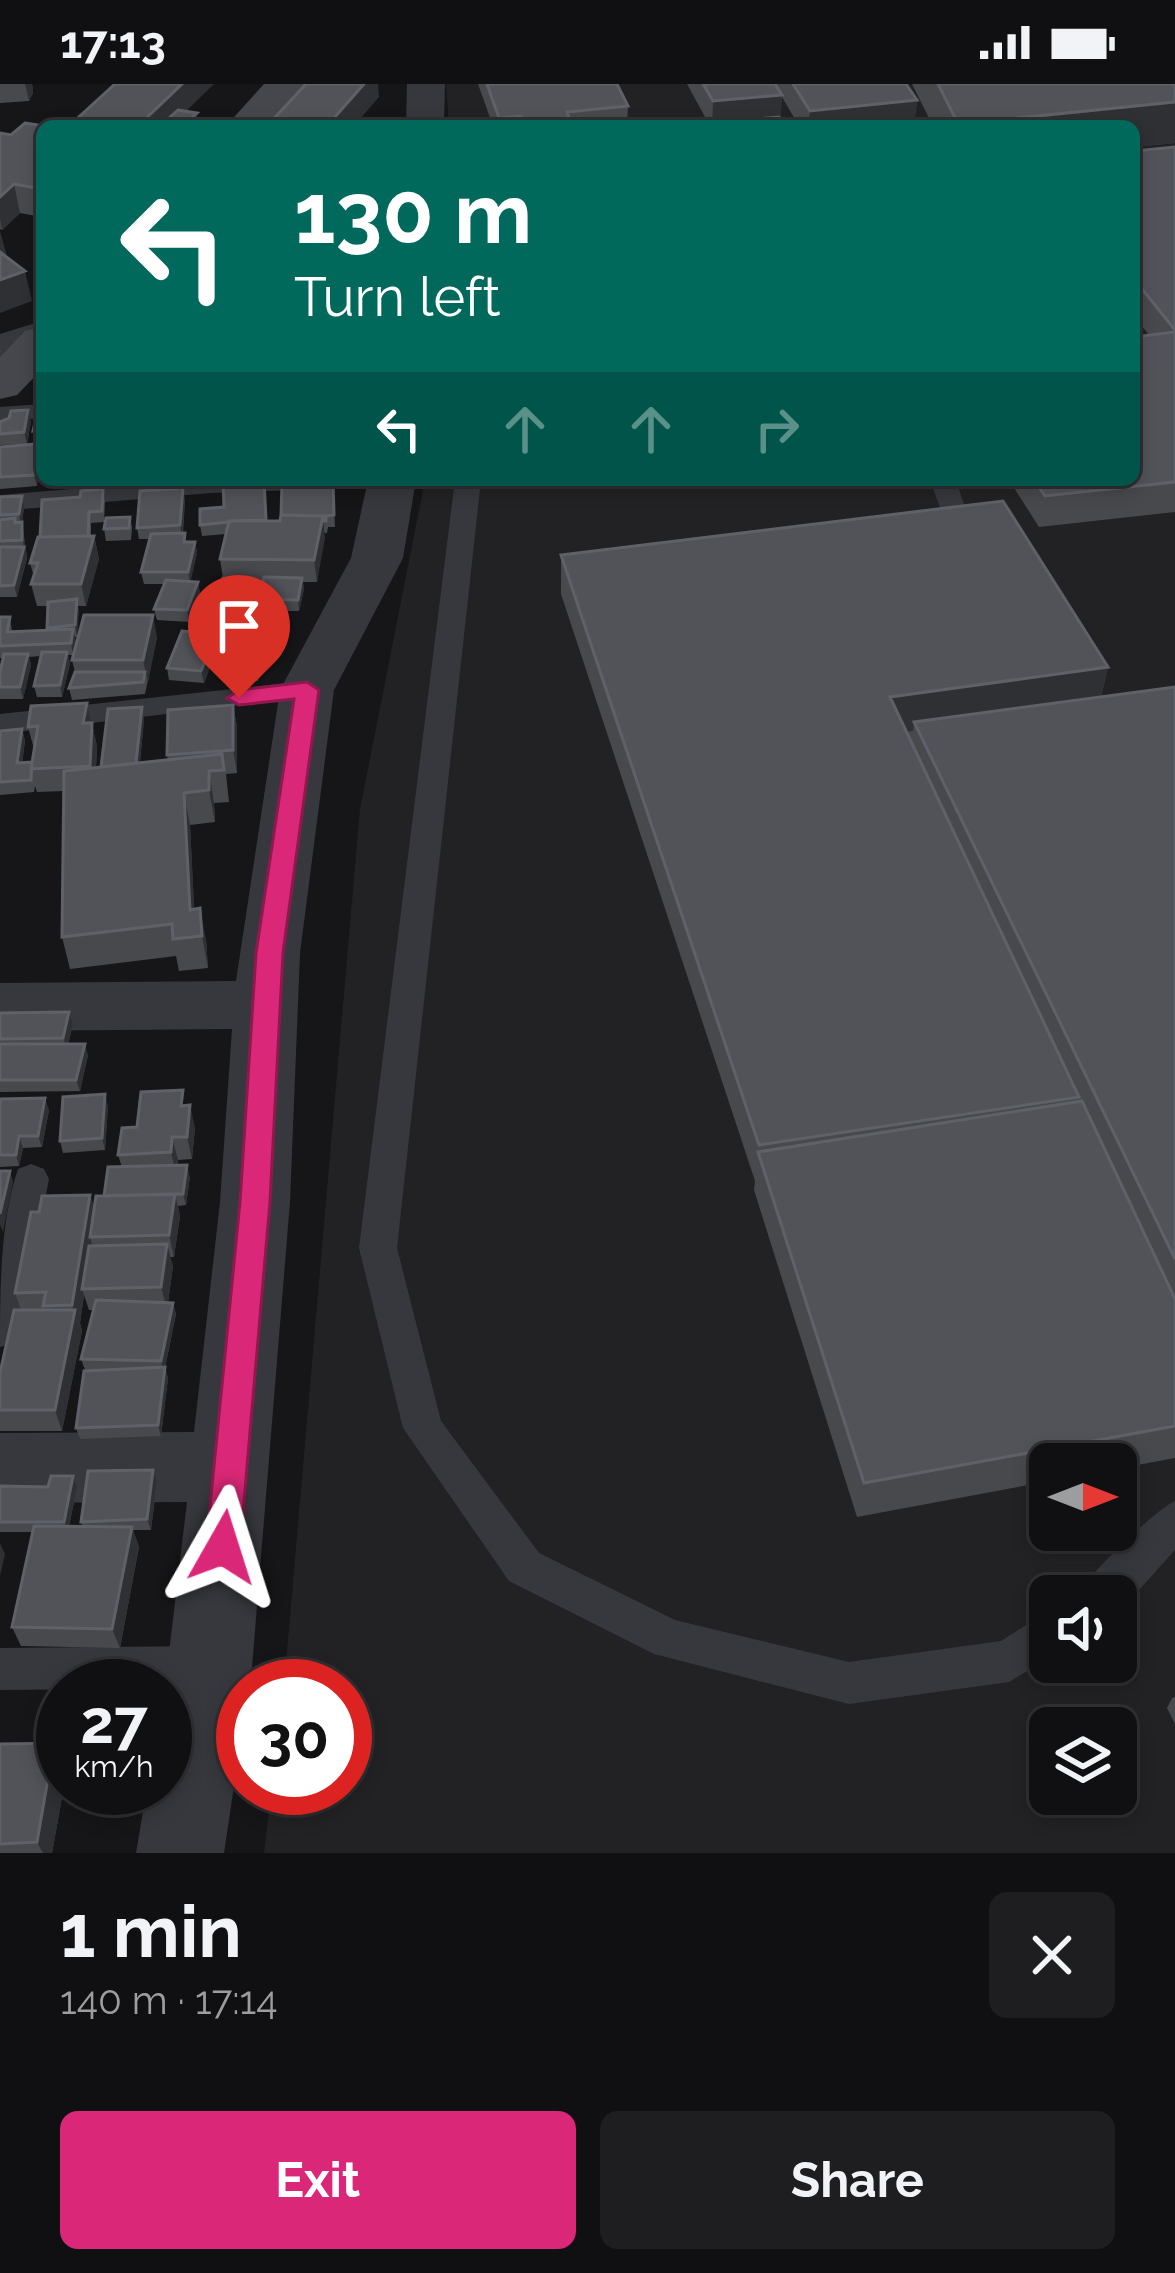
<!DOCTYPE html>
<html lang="en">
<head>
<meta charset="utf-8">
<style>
	:root { --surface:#101012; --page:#1e1e20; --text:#f1f3f6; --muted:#9c9d9f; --line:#303032; --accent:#db2777 }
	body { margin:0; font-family:Raleway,sans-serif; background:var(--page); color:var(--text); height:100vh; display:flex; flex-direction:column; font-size:45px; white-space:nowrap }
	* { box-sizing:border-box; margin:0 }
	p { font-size:39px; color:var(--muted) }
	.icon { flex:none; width:66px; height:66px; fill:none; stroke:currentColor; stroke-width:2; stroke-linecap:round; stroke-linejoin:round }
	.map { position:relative; height:1769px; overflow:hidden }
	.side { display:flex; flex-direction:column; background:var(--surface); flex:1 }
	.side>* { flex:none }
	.guide { position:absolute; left:36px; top:36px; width:1104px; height:366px; border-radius:18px; box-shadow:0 6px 18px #0003,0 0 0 3px var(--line); background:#00695c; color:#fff; overflow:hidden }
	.needle { width:78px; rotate:90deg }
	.controls { position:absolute; left:1029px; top:1359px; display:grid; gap:24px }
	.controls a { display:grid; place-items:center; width:108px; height:108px; border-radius:18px; background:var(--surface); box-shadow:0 6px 18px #0003,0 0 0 3px var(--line); font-size:60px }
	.speed { position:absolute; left:36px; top:1575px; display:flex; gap:24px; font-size:60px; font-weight:700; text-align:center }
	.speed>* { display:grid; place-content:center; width:156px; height:156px; border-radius:50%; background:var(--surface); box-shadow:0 6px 18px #0003,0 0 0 3px var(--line); line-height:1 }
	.speed small { font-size:30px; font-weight:400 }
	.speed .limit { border:18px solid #d22; background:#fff; color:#111 }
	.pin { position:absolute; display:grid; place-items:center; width:102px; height:102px; color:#fff; margin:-123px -51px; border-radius:50% 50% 50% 0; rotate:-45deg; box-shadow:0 0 12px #0007 }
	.pin .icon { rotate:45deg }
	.me { position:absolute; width:132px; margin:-66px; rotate:6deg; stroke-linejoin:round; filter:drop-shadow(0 0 9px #0008) }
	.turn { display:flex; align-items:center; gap:42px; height:252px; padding:0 60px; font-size:54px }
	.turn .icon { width:156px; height:156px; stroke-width:2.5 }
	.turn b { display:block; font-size:84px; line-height:102px }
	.lanes { display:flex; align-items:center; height:114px; padding:0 60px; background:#0003; justify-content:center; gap:60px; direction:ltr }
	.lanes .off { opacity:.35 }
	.round { display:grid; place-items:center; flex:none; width:126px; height:126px; border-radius:18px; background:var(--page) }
	.summary { display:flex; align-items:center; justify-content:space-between; height:204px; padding:0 60px }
	h1 { font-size:72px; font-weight:700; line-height:90px }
	.cta { display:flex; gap:24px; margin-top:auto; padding:24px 60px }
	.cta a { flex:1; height:138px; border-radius:18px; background:var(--accent); color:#fff; font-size:48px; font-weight:700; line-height:138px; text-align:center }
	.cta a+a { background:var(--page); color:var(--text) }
	.status { display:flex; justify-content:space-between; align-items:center; height:84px; padding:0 60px; background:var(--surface); direction:ltr }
	.status svg { height:33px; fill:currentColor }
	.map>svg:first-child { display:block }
	.built { fill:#222225; fill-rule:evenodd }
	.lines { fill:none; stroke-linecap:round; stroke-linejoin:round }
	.lane { fill:#37383d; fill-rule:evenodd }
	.street { fill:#37383d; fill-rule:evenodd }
	.secondary { fill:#45474d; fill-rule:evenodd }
	.wall { fill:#47494d }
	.shaded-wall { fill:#2f3033 }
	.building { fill:#525359; stroke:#5f6168; stroke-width:3 }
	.route { fill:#db2777; stroke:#8e194d; stroke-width:3 }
</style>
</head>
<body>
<div class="status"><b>17:13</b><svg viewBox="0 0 49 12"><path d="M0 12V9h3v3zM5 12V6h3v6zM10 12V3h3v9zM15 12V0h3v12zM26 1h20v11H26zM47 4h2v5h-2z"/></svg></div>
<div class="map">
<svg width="1175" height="1769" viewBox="0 0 1175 1769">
	<rect width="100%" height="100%" fill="#161618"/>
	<path class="built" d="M446,0H1175V1769H264L272,1704H345V1602H284L360,725L425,396H1134V42H449ZM1050,1380H1116V1446H1050ZM1050,1512H1116V1578H1050ZM1050,1644H1116V1710H1050Z"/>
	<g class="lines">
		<path class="lane" d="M42,320V334L0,337V323Z
			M178,396H368L355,404L210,409L0,427V411Z
			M455,396H481L397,1164L441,1337L539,1469L675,1536L849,1578L1001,1557L1050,1526V1573L1009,1598L849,1620L654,1570L509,1497L403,1344L359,1164Z
			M930,396H956L972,445L968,451H950Z
			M307,597L317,600L321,606L317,612L0,650V630Z
			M31,1080L44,1085L49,1095L19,1247L14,1259L0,1263C0,1206 0,1137 18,1085Z
			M1175,1417V1466L1139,1506L1116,1523V1512H1076C1083,1496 1158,1423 1175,1417Z
			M208,1562L223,1568L230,1583L223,1598L208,1604L0,1606V1564Z"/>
		<path class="street" d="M407,0H445L444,42H406Z
			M42,237V265L0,279V250Z
			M368,396H416L403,474L334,606L300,869L290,1118L252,1583L249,1602H243V1642L224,1769H136L147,1704H165V1602L187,1418L0,1419V1349L194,1348L220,1118L232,945L0,947V899L236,897L280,606L351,474Z"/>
		<path class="secondary" d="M264,0H306L268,42H226Z
			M42,243V285L17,311L0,315V273L25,247Z"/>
	</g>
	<path class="wall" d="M0,0H32L33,9L29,17L0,19Z
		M478,0H617L628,22L627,42H493Z
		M687,0H906L917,16L914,42H799L782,13L780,35L785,42H710Z
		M912,0H1175V59L1134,63V42H933Z
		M42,42V133L20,129L2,146L0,145V49L11,51Z
		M1175,63V428L1039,443L1009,396H1134L1149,251L1134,232V67Z
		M42,326V359L36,358L33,347Z
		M31,337L27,360L0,361V338Z
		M0,363L40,371L37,402L0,405Z
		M44,396H77L76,399L45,401Z
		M264,396L267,437H280L333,396L335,443H328L327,449H324L317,498H303L304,505L299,527H261L259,515L263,497H252L253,506L246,535L217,534L215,523L223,494L220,475L226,450L202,452L200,441Z
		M103,405L105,417L104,438L91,439V452H94L99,475L86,522H78L77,553H75L73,571H68L70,580L62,613H37L34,602L41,572L29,573L31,581L23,615H0V588L3,574H0V533H10L12,548L48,546V522H37L31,500L34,493L30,479L80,413Z
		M0,413L24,424L22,438L27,474L17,513H0Z
		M185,416L183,449L187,458H195L197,469L190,498H198L200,510L189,538L157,536L154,525L164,500H144L141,488L150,455H139L137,444Z
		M130,433L132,444L131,456L106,457L104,445Z
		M561,471L1108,583L1101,613L1175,603V1374L1116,1385V1380H1050V1397L857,1433L754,1106L755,1097L561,510Z
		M216,550L218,562L204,599L169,596L167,584Z
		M157,553L145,610L72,616L69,604L75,588L72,576Z
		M271,557L258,597L223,595L221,583Z
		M87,619L97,662L96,683H101L142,623L144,635L140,679L168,676L167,671L233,621L237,643V689L226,690L229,718L214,719L215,738L190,741L194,825L206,856L208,884L179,887L176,872L70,885L62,853L64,707L37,708L35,702L34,708L0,711V647L22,645L25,657L22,678H32L34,665L28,643Z
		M0,929L73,940L68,960L88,971L80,1007L0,1008Z
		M0,1015L49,1026L42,1063L23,1064L19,1082L0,1083Z
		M108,1022L105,1066L63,1069L60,1057Z
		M186,1022L195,1044L192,1075L178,1076L177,1082L190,1093L186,1121L178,1122L180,1132L174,1173H170L173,1182L168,1219H173L176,1230L165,1284L168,1294L161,1352L80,1355L76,1344L85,1286L81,1275L93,1226H89L84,1211L80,1239L82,1247L62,1347H0V1289L21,1226L15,1209L39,1128L90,1111L94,1124L122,1083L118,1071L137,1043Z
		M153,1386L157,1396L151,1446H133L139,1463L120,1564L21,1562L12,1543L32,1448H0V1402L77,1403L69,1442H82L81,1438Z
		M1175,1613V1640L1167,1624L1172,1614Z
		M63,1659V1704H76V1708H63L52,1769H0V1660Z"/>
	<path class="shaded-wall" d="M25,0H32L33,9L29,17Z
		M182,0H214L177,36L168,35L169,42H138Z
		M364,0H378L379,13L354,42H327Z
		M782,11L780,38L746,36V42H712L713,17Z
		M917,16L914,42H808L810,27Z
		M1175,18V59L1134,63V42H958V40Z
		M197,29L198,39L195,42H188L187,38Z
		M14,100L20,129L2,146L0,135V113Z
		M0,147L8,176L0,178Z
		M25,187L32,217L0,229V196Z
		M28,326L31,337L27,360L24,348Z
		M37,360L40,371L37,402L34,391Z
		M183,404L185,416L182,453L180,441Z
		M22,412L24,424L22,438L27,474L17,513L14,501L24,464L19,430Z
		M323,432L325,454L317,498L314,476Z
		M94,452L99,475L86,522L81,500Z
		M195,458L197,469L190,500L188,488Z
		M252,494L253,506L246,535L245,523Z
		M302,494L304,505L299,527L298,516Z
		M198,498L200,510L189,538L187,526Z
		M77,515L79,527L77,553L75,541Z
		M153,531L157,553L148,599L143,576Z
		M73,545L76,557L73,571L71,559Z
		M269,546L271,557L258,597L256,586Z
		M216,550L218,562L204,599L201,587Z
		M67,568L70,580L62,613L60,601Z
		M28,570L31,581L23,615L20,603Z
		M1108,583L1099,621L914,638L913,647L884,651L890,613Z
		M87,619L97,662L95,705L83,639Z
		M233,621L237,643V689L233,666Z
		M142,623L144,635L138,698L135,686Z
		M22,645L25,657L21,690L17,679Z
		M209,687L214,719L215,738L209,706Z
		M184,709L190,741L196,857L190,826Z
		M200,824L206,856L208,884L202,852Z
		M69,928L73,940L67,966L63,954Z
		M85,960L88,971L80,1007L76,996Z
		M105,1010L108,1022L105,1066L102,1054Z
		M45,1014L49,1026L42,1063L38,1052Z
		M190,1021L195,1044L192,1075L187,1053Z
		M19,1052L23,1064L19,1082L16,1071Z
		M172,1053L178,1076L176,1090L171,1068Z
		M187,1081L190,1093L186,1121L183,1110Z
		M10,1087L13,1098L3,1148L0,1141V1130Z
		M175,1110L180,1132L174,1173L169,1151Z
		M90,1111L97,1132L90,1153L92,1160L85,1205H82L84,1211L80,1239L82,1247L62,1347L55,1326L74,1229L72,1221Z
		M167,1160L173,1182L167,1225L161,1203Z
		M173,1219L176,1230L164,1288L161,1277Z
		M165,1283L168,1294L161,1352L158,1341Z
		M153,1386L157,1396L151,1446L147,1435Z
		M73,1392L77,1403L68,1448L64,1438Z
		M132,1443L139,1463L120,1564L112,1545Z
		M0,1459L5,1470L0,1492Z
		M50,1683L63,1708L52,1769H43L37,1758Z"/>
	<path class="building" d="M115,0H182L138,42H69Z
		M306,0H364L327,42H267Z
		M487,0H617L628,22L567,28L569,34L523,38L521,32L499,34Z
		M703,0H775L782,11L713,17Z
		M793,0H906L917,16L810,27Z
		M938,0H1175V18L958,40Z
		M178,26L197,29L187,38L168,35Z
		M779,33L785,42H750L746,36Z
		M25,39L44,42H42V105L14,100L0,113V49L11,51Z
		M1175,63V246L1134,195V67Z
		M0,168L25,187L0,196Z
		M1175,248V398L1045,412L1034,396H1134V253Z
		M28,326L24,348L0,350V338L9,334L11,327Z
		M38,326H42V346L33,347Z
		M37,360L34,391L0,393V363Z
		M264,396L266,436L229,437V438L200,441V425L224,423L223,399Z
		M333,396L334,431L326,432V437H323V432L281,431V433L282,397Z
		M183,404L180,441L137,444L140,407Z
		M103,405L102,427L89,428L88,452L40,453L42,416L80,413L81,407Z
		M22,412L19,430L0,431V413Z
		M1003,417L1108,583L890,613L1079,1013L759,1061L561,471Z
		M281,431L323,432L314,476L220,475L229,437H280Z
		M130,433L129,444L104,445L106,434Z
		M15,434V439L22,438V456L0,457V436Z
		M185,449L184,458H195L188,488H141L151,450Z
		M94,452L81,500H31L38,479H30L38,453Z
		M0,463H24L14,501L0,502Z
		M264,493L302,494L298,516L259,515Z
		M223,494H252L245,523H215Z
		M166,496L198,498L187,526L154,525Z
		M77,515L75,541L47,544L48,518Z
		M84,531H153L143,576H72Z
		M0,533H10L7,548L73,545L71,559L0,562Z
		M233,544L269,546L256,586L221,583Z
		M182,547L216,550L201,587L167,584Z
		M42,568H67L60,601L34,602Z
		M4,570H28L20,603H0V588Z
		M75,588H145L143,598L69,604Z
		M1175,603V1175L914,638Z
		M87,619L83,639H92L90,682L31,685L38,642L28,643L31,622Z
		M233,621V666L167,671L168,626Z
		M142,623L136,679L101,683L108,625Z
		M22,645L17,679L32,678L31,696L0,698V647Z
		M222,670L224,686L209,687V706L184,709L190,826L200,824L202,852L173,855L172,840L62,853L64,687Z
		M69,928L63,954L0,955V929Z
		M0,960H85L76,996H0Z
		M183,1006L181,1022L190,1021L187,1053H172L171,1068L118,1071L122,1044L137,1043L141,1008Z
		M105,1010L102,1054L60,1057L63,1013Z
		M45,1014L38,1052H19L16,1071H0V1015Z
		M1082,1017L1175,1215V1342L864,1399L758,1068Z
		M187,1081L183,1110L104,1112L108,1083Z
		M0,1087H10L0,1130Z
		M175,1110L169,1151L90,1153L96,1112Z
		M90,1111L72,1221L43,1222L46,1208L15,1209L31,1128H39L42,1112Z
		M167,1160L161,1203L82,1205L89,1162Z
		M96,1216L173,1219L161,1277L81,1275Z
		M14,1226H75L55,1326H0V1289Z
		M165,1283L158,1341L76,1344L84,1287Z
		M153,1386L147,1435L81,1438L88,1387Z
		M51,1392H73L64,1438H0V1402L48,1403Z
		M34,1442L132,1443L112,1545L12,1543Z
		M63,1659V1683H50L37,1758L0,1760V1660Z"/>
	<path class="route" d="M307,598L319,606L283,869L270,1118L240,1463L235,1474L223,1479L211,1474L206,1463L240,1118L256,869L294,615L239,621L227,614L239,606Z"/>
</svg>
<div class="controls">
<a><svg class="needle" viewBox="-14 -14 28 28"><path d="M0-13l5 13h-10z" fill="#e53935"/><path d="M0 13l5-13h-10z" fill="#9c9d9f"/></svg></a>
<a><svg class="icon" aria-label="sound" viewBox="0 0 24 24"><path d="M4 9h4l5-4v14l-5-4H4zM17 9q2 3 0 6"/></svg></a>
<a><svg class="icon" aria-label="layers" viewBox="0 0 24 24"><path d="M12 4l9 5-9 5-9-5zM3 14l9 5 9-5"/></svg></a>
</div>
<div class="speed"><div>27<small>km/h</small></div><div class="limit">30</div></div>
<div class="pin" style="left:239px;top:614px;background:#d93025"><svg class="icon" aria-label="arrive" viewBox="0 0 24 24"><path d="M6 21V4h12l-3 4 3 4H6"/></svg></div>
<svg class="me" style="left:223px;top:1463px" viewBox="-20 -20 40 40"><path d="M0-17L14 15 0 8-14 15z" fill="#db2777" stroke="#fff" stroke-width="4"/></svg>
<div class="guide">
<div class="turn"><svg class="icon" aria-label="left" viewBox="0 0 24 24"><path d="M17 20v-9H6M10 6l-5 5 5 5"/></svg><div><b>130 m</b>Turn left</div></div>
<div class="lanes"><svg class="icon" aria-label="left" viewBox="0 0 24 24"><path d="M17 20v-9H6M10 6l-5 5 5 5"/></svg><svg class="icon off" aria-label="ahead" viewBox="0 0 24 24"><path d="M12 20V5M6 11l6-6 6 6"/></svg><svg class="icon off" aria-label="ahead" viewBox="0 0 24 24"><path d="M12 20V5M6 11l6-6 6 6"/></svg><svg class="icon off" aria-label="right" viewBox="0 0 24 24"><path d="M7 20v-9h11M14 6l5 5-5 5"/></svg></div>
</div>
</div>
<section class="side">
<div class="summary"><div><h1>1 min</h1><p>140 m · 17:14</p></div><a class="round"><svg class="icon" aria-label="close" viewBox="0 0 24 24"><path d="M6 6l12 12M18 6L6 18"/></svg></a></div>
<div class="cta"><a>Exit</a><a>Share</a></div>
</section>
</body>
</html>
